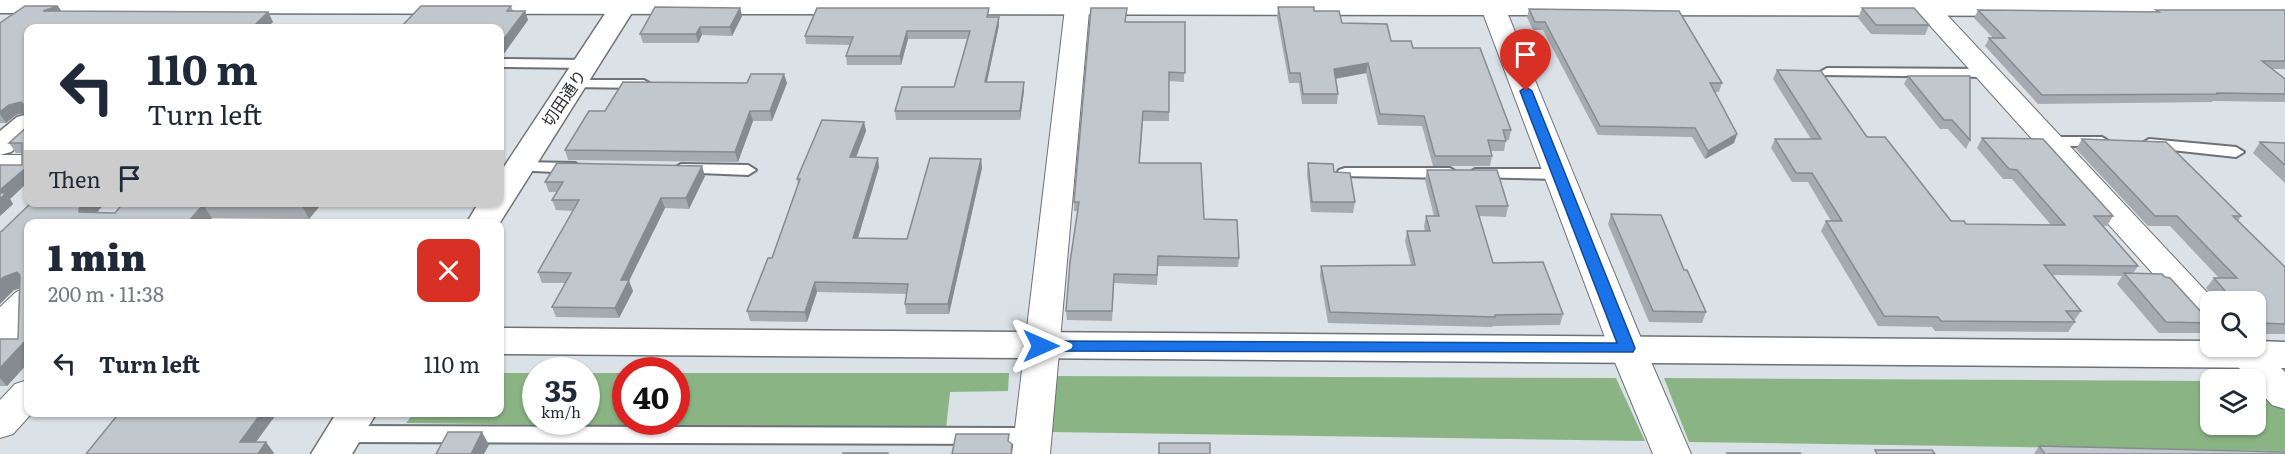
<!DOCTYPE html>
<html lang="en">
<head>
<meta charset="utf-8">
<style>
	:root { --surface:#fff; --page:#f2f2f3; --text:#1f2937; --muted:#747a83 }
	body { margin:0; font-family:Literata,"Noto Sans JP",serif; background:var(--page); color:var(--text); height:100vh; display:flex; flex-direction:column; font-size:22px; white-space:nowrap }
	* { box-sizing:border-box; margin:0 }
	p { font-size:20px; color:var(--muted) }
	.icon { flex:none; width:33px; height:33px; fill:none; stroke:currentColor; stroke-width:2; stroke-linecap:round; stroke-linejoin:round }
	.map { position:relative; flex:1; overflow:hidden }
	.side { position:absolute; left:24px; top:219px; width:480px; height:198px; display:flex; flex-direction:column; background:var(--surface); border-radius:12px; box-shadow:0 2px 4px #0004 }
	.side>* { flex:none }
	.banner { position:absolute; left:24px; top:24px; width:480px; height:183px; border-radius:12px; box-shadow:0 2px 4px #0004; background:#fff; color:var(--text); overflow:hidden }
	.tools { position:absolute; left:2200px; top:291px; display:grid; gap:12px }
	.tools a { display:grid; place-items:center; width:66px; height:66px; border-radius:12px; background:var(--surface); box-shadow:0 2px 4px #0004; font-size:30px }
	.speed { position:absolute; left:522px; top:357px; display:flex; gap:12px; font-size:30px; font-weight:700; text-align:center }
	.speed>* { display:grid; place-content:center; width:78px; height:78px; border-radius:50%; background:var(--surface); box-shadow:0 2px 4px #0004; line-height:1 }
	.speed small { font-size:15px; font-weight:400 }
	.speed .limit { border:9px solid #d22; background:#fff; color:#111 }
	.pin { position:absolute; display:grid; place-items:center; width:51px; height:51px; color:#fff; margin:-62px -26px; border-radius:50% 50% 50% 0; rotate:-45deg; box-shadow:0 0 6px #0007 }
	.pin .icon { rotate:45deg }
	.me { position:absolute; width:66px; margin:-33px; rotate:90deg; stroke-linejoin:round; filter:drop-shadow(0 0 4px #0008) }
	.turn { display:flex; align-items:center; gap:21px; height:126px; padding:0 24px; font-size:27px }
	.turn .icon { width:78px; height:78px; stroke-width:2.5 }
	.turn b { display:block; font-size:42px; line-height:51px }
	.then { display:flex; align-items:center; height:57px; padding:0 24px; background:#0003; gap:12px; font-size:22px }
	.round { display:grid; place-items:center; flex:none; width:63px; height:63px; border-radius:12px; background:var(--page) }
	.overview { display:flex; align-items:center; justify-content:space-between; height:102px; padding:0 24px }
	h1 { font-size:36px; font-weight:800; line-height:45px }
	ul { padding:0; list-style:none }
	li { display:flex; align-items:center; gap:18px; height:84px; padding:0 24px }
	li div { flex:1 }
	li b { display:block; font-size:22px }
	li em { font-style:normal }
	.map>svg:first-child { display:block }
	.forest { fill:#8bb485 }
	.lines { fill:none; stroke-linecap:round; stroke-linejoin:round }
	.lane-casing { stroke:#6c7278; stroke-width:4 }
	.street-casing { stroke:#6c7278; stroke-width:2 }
	.secondary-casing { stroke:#6c7278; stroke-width:3 }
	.primary-casing { stroke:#6c7278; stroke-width:3 }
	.lane { fill:#fff; fill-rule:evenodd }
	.street { fill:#fff; fill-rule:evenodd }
	.secondary { fill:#fff; fill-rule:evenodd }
	.primary { fill:#fff; fill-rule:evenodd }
	.wall { fill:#a5abb0 }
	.shaded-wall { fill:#868b90 }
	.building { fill:#c0c7cd; stroke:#868b90; stroke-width:1.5 }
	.route { fill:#1a73e8; stroke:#114b97; stroke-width:1.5 }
	.labels { text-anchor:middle; stroke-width:6; stroke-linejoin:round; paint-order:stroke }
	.street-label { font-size:16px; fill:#292b2e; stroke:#fff }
</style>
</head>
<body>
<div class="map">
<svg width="2285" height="454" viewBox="0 0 2285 454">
	<rect width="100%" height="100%" fill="#dae1e7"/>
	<path class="forest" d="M500,373H535L536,422H586L587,373H625L626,422H676L677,373H1009L1008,391L950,392L946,429L406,423L414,413L500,412Z
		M1050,376L1616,378L1645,441L1049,432Z
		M1664,378L2211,381V424H2256V383L2285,411V451L1689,442Z"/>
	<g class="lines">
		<g class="lane-casing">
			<path id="lane" d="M500,59L586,60L593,64L586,68L500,67Z
				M1827,68L1985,69L1992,73L1985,77L1822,75L1820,72Z
				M573,80H644L651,84L644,88L568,87L566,84Z
				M2049,137H2102L2110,142L2102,147L2044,145L2041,142L2044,139Z
				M2149,139L2236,147L2244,152L2236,157L2144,147L2141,144Z
				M518,162L575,163L583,168L575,173L513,170L510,167L513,164Z
				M681,164L748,165L756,170L748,175L675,172L673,169Z
				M1345,168H1450L1458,173L1450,178L1339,176L1337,173L1339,170Z
				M1475,169H1559L1567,174L1559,179L1469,177L1467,174Z
				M344,426L1033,428L1040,431L1043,436L1040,441L1033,444L344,442L337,439L334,434L337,429Z"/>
		</g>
		<g class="street-casing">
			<path id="street" d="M1066,0H1090L1050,454H1012Z
				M1478,0H1502L1645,348L1691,454H1653L1609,348Z
				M1907,0H1933L2216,302H2211V329L2199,325Z
				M0,155H28V173H0Z
				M28,288V320L12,337L0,340V307L16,292Z
				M2256,343L2285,372V409L2272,405L2256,387V380H2249L2221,346H2256Z
				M28,380V412H33L13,434L0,438V400L15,384Z"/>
		</g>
		<g class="secondary-casing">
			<path id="secondary" d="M0,0H2285V16L0,13Z
				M28,114V138L11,152L0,155V131L17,117Z
				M0,325H28V351H0Z
				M500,328L2211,341V346H2256V341L2285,342V368L500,354Z"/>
		</g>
		<g class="primary-casing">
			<path id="primary" d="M614,0H640L499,224H466L479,202H500V173Z
				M337,412H377L352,454H311Z"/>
		</g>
		<use href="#lane" class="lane"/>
		<use href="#street" class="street"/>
		<use href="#secondary" class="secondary"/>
		<use href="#primary" class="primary"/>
	</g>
	<path class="wall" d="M511,6L513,11H525L528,20L503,55H500V28Z
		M1278,7L1314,11L1342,23L1413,48L1511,130L1509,140H1506L1504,151H1491L1492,156L1490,166H1433L1422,126L1378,125L1366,73L1336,79L1338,94L1337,104H1302L1299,83H1289L1277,17Z
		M740,8L742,16L732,36L702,35L698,43H643L640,34Z
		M1862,8L1929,25L1925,35L1871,34L1858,18Z
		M1529,9L1722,83L1719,92H1714L1737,134L1734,143L1705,159L1692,137L1598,135L1543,30H1533L1527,17Z
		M1978,10L2155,12L2156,10H2285V69H2272L2285,79V102L2213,101L2212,102L2038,104L1985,46L1989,38H1993L1974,18Z
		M61,11L268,12L273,22L266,28H28V120L23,113L16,115L6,123H0V23Z
		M989,17H999V25L987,82H1024V91L1020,120H896L895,111L954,87L967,39H908L901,65H847L846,56L850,45L806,44L805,36Z
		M1126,22H1185L1184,82L1169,81V121H1143L1140,163L1204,219L1239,258L1238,267L1158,266L1157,285L1114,283L1112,321L1067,320L1066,311L1078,211H1074V202Z
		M1777,70L1867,137L1951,221L1966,224L2051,225L2012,179H2003L1977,148L1982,138L2113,216L2107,226H2103L2138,266L2133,273L2205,316L2211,318V333H2159L2117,284L2122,276L2052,275L2081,311L2074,321L2075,322L2068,332L1935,331L1932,327L1878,326L1821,231L1826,221H1831L1808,182H1792L1771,148L1775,139H1811L1773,79Z
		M1908,76H1970V140L1966,149L1948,129H1940L1904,84Z
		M787,83L772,121H753L738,162L568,160L565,150L605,111Z
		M864,122L866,131L856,158L879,167L858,238L907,239L981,159L982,168L949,314H906L905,304L907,294L817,292L807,322L750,321L747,311L772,258L798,185L797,179Z
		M28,126V182L10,199L13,204L0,216V165H22V153H16L9,143Z
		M2082,139L2241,216L2238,221L2285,267V334H2256V302H2215L2216,300L2206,288L2214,278H2219L2170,226H2148L2076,149Z
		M2260,142L2285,143V183L2253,153Z
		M1308,163L1355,202L1353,213L1311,212L1307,174Z
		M1427,170L1508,206L1506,217L1479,216L1493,263L1563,314L1560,325L1493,326L1492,327L1328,323L1320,276L1321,266L1411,265L1405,241L1407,231H1425L1424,226L1426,216H1434L1425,180Z
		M705,176L689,209L665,208L629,281L633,291L619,318L556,317L552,307L565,283H542L538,272L573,211L556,210L552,200L557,192H549L545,182Z
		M32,202H101L103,205L97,213H115L124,202H323L309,219L212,218L207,224H28V363L7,386H0V339H18L19,289L14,290L2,231Z
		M1611,214L1706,312L1702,323L1649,322L1608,224Z
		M2039,446L2285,454H2034Z"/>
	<path class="shaded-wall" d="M58,6L64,15L43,11Z
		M740,8L742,16L732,36L730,27Z
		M525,11L528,20L503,55L500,47V44Z
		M268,12L273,22L266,28H252Z
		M999,17V25L985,91V82Z
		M700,27L702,35L698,43L696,34Z
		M907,31L908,39L901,65L900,56Z
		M1368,63L1366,73L1333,79L1334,69Z
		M784,74L787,83L772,121L770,111Z
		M1024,82V91L1020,120V111Z
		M21,102L27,112L16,115L6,123L0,114V112L9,105Z
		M750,111L753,121L738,162L735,152Z
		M864,122L866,131L852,167L850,157Z
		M1737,134L1734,143L1705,159L1708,151Z
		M878,158L879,167L855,248L853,238Z
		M981,159L982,168L949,314L948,304Z
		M28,166V182L10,199L13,204L0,216V190Z
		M702,166L705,176L689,209L686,198Z
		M661,198L665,208L629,281L633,291L619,318L615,308L621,280Z
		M85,202H101L103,205L88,223L79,212V209Z
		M305,202H323L309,219L302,206Z
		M203,205L212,218L207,224H189L188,222Z
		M17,272L27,286L14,290L0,304V280L4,277Z
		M815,282L817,292L807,322L805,312Z
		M28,338V363L7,386L0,378V368Z
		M262,412H278L248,453L240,442Z
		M482,432L489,445L484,454H471Z
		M266,442L274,453L273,454H258Z"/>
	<path class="building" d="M25,6H58L43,11L268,12L252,28H28V113H23V104L21,102L9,105L0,112V23Z
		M421,6H511L507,11H525L500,44V28H400Z
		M655,7L740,8L730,27H700L696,34H640Z
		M1278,7H1314V11H1339L1342,23L1387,24L1391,41H1411L1413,48H1480L1511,130H1503L1506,141L1488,140L1492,156H1435L1424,116L1380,114L1368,63L1334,69L1338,94H1303L1300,73H1290Z
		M817,8H989L987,17H999L985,82H1024L1020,111H895L902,87H954L970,31H907L900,56H846L853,37L805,36Z
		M1091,8H1127L1125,22H1185V73L1169,72V112L1143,111L1139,163H1201L1204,219L1237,220L1239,258L1158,256L1157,275L1114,274L1112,311H1066L1070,262L1079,202H1074Z
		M1862,8H1914L1929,25H1876Z
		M1529,9L1679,11L1722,83H1710L1737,134L1708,151L1695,128L1600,126L1545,22H1535Z
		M1978,10L2159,12L2156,10H2285V61H2262L2285,79V94L2216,93L2218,94L2042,95L1989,38H2005Z
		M1777,70L1821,71L1867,137H1885L1951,221H1964L1966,224L2065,225L2017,170L2009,169L1982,138L2043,139L2113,216H2094L2138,266L2044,265L2081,311H2066L2075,322L1941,321L1938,317L1884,316L1826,221H1842L1812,173H1796L1775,139H1821Z
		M751,74H784L770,111H750L735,152L565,150L589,111H605L623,82L747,83Z
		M1908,76H1970V140L1952,120H1944Z
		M822,120L864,122L850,157L878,158L853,238L907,239L930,158L981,159L948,304H905L908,284L815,282L805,312L747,311L768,258H772L800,179H797Z
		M28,126V166L0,190V165H22V143H9Z
		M2082,139L2166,142L2241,216H2233L2285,267V324L2256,323V302H2221V294L2226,292L2214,278H2237L2177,216H2155Z
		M2260,142L2285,143V165Z
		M557,163L702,166L686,198H661L621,280H629L615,308L552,307L571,273L538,272L579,200H552L563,182H545Z
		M1308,163L1333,164L1334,172L1350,173L1355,202H1312Z
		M1427,170H1497L1508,206H1476L1493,263L1543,262L1563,314L1495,315V317L1330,312L1321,266L1415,265L1407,231H1430L1426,216H1439Z
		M0,193H6L0,199Z
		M32,202H85L79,209V212L115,213L124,202H305L302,206L203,205L188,222H162L161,224H28V338L0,368V339H18L20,275L17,272L4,277L0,280V232L2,231Z
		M1611,214L1661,215L1684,270H1687L1706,312L1653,311Z
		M2124,273L2162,274L2165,277L2170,278L2205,316L2211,318V323L2166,322Z
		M120,412H262L240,442H266L258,454H86Z
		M448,432H482L471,454H436Z
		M956,434H1009L1008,441L1012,444L1011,454H952Z
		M1159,443H1210V454H1159Z
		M2039,446L2285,452V454H2045Z
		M1875,450H1932L1935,454H1877Z
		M843,453H888V454H843Z
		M1727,453H1800L1801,454H1728Z"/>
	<path class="route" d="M1526,87L1532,91L1635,348L1633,352L1041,351L1036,350L1034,346L1036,342L1041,341L1617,343L1520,91Z"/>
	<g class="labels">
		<g class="street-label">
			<text transform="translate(564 98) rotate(-56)" y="6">切田通り</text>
		</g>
	</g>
</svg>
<div class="tools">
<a><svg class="icon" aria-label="search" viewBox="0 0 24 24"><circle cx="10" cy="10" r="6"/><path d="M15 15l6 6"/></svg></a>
<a><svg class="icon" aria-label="layers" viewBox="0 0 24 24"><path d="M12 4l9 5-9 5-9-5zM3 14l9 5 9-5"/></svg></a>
</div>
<div class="speed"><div>35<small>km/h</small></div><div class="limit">40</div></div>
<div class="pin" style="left:1526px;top:91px;background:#d93025"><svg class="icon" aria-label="arrive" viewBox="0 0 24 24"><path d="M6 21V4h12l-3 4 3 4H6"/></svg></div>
<svg class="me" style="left:1041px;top:346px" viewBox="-20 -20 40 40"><path d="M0-17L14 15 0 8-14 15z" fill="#1a73e8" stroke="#fff" stroke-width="4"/></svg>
<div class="banner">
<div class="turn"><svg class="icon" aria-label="left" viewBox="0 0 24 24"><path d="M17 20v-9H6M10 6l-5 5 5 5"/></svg><div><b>110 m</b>Turn left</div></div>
<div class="then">Then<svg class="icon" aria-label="arrive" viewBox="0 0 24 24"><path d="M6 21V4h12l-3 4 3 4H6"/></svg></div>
</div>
<section class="side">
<div class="overview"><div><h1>1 min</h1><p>200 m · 11:38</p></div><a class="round" style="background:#d93025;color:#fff"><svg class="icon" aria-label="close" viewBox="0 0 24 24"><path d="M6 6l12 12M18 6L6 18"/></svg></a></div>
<ul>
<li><svg class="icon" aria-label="left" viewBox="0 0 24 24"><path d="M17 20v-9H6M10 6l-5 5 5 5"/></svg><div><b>Turn left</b></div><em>110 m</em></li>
</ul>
</section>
</div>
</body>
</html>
